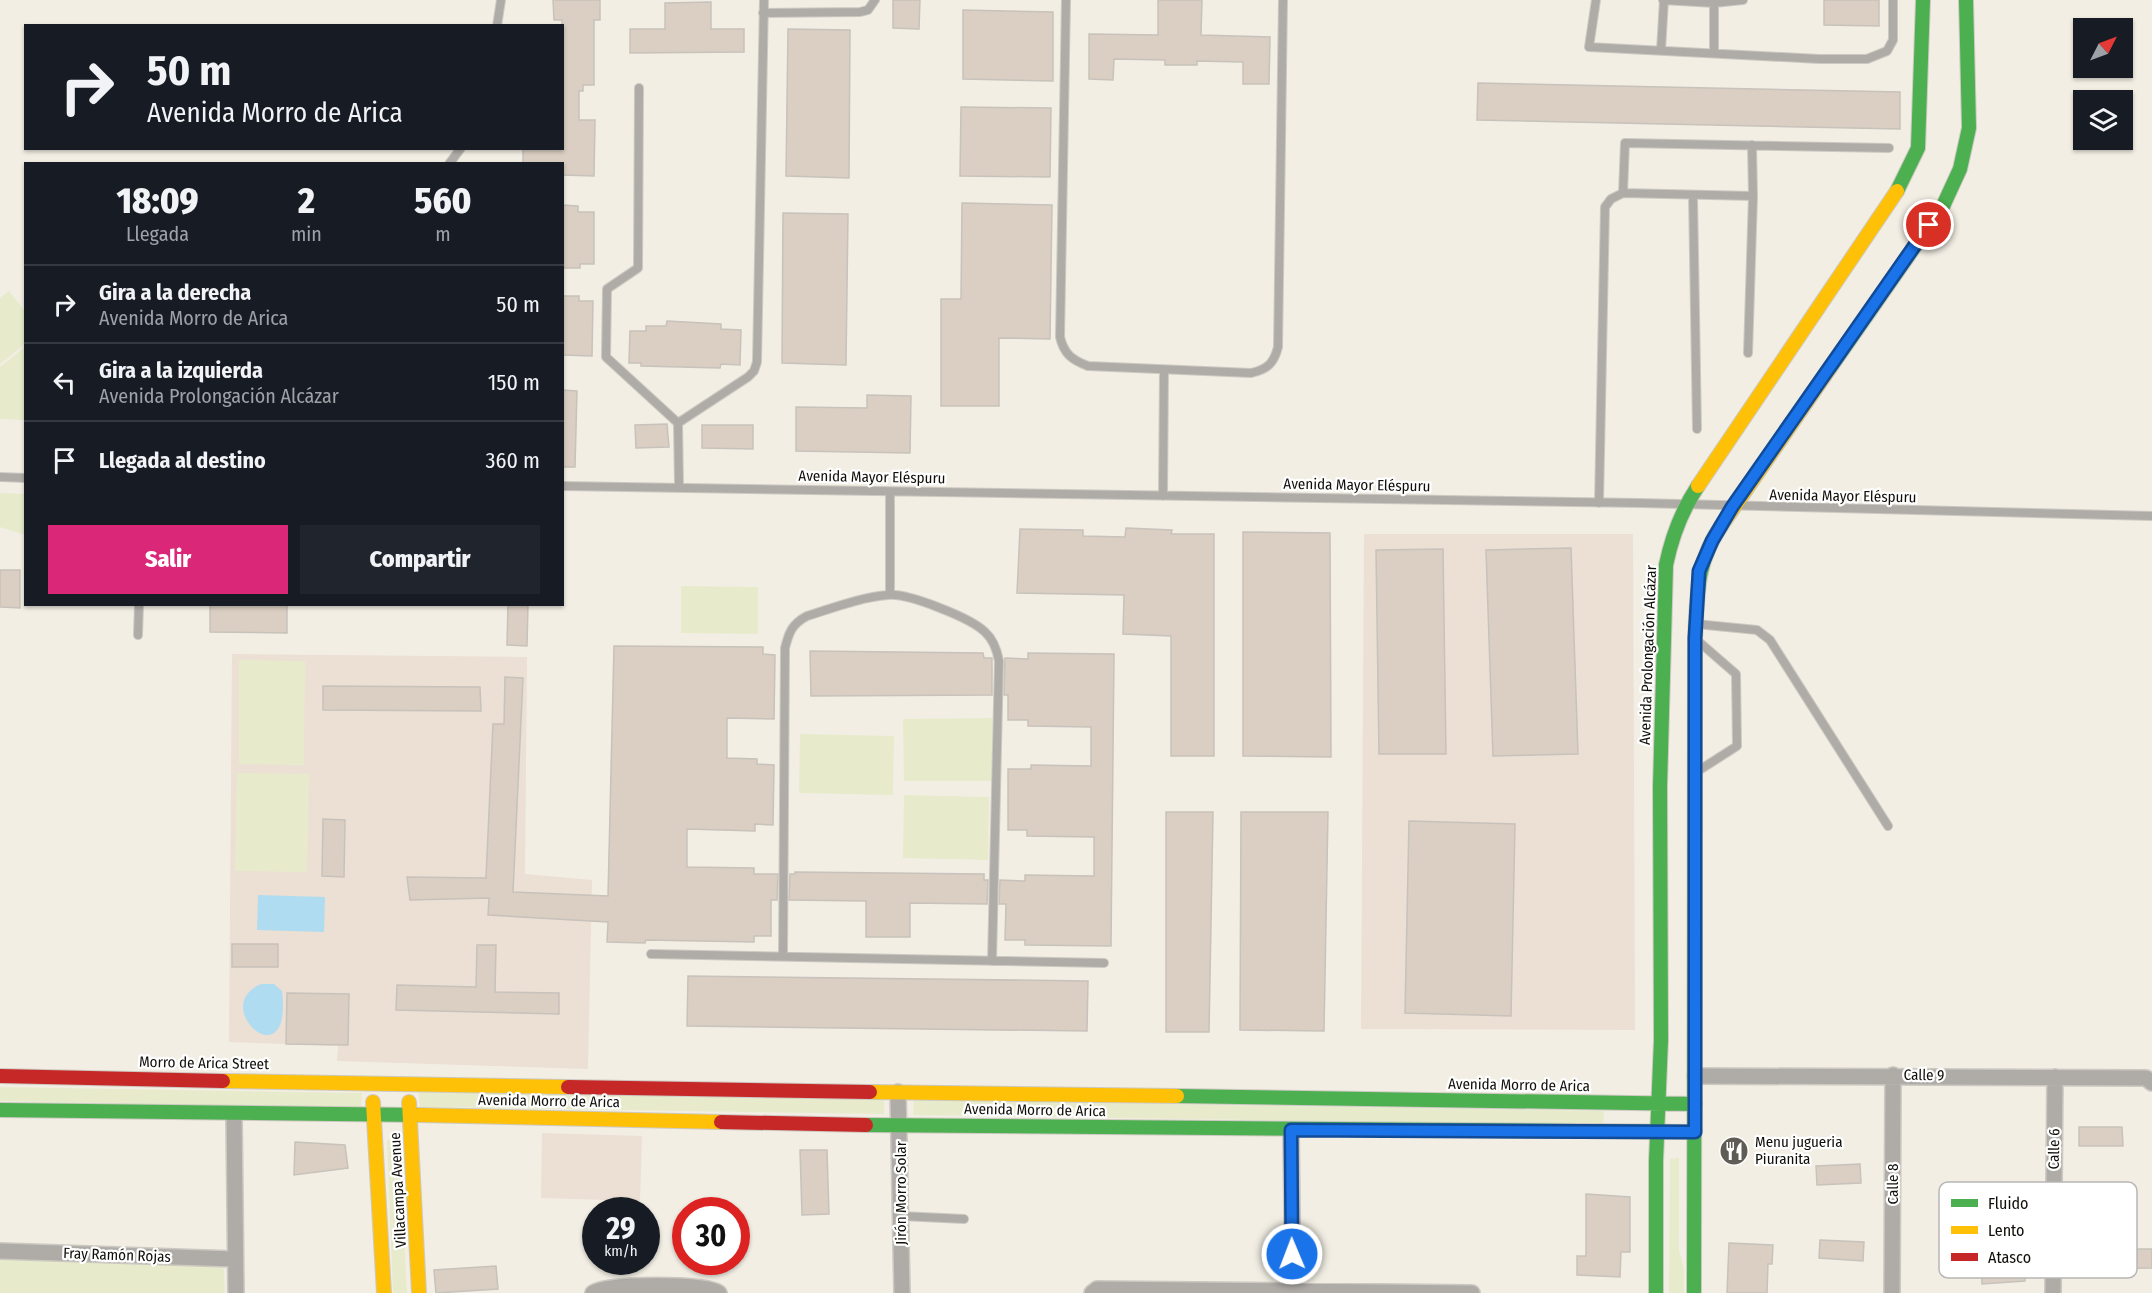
<!DOCTYPE html>
<html lang="es">
<head>
<meta charset="utf-8">
<style>
	:root { --surface:#171b24; --page:#20242c; --text:#f1f3f6; --muted:#9ea1a6; --line:#363941; --accent:#db2777 }
	body { margin:0; font-family:"Fira Sans Condensed",sans-serif; background:var(--page); color:var(--text); height:100vh; display:flex; flex-direction:column; font-size:22px; white-space:nowrap }
	* { box-sizing:border-box; margin:0 }
	p { font-size:20px; color:var(--muted) }
	.icon { flex:none; width:33px; height:33px; fill:none; stroke:currentColor; stroke-width:2; stroke-linecap:round; stroke-linejoin:round }
	.map { position:relative; flex:1; overflow:hidden }
	.details { position:absolute; left:24px; top:162px; width:540px; height:444px; display:flex; flex-direction:column; background:var(--surface); border-radius:0px; box-shadow:0 2px 4px #0004 }
	.details>* { flex:none }
	.guide { position:absolute; left:24px; top:24px; width:540px; height:126px; border-radius:0px; box-shadow:0 2px 4px #0004; background:#171b24; color:var(--text); overflow:hidden }
	.needle { width:39px; rotate:48deg }
	.buttons { position:absolute; left:2073px; top:18px; display:grid; gap:12px }
	.buttons a { display:grid; place-items:center; width:60px; height:60px; border-radius:0px; background:var(--surface); box-shadow:0 2px 4px #0004; font-size:30px }
	.speed { position:absolute; left:582px; top:1197px; display:flex; gap:12px; font-size:30px; font-weight:700; text-align:center }
	.speed>* { display:grid; place-content:center; width:78px; height:78px; border-radius:50%; background:var(--surface); box-shadow:0 2px 4px #0004; line-height:1 }
	.speed small { font-size:15px; font-weight:400 }
	.speed .limit { border:9px solid #d22; background:#fff; color:#111 }
	.pin { position:absolute; display:grid; place-items:center; width:51px; height:51px; color:#fff; margin:-26px; border:3px solid #fff; border-radius:50%; box-shadow:0 2px 6px #0007 }
	.me { position:absolute; width:66px; margin:-33px; rotate:359deg; stroke-linejoin:round; filter:drop-shadow(0 0 4px #0008) }
	.turn { display:flex; align-items:center; gap:21px; height:126px; padding:0 24px; font-size:27px }
	.turn .icon { width:78px; height:78px; stroke-width:2.5 }
	.turn b { display:block; font-size:42px; line-height:51px }
	.eta { display:flex; justify-content:space-evenly; align-items:center; height:102px; text-align:center }
	.eta b { font-size:36px; font-weight:800; line-height:42px }
	.button { display:flex; gap:12px; margin-top:auto; padding:12px 24px }
	.button a { flex:1; height:69px; border-radius:0px; background:var(--accent); color:#fff; font-size:24px; font-weight:800; line-height:69px; text-align:center }
	.button a+a { background:var(--page); color:var(--text) }
	ul { padding:0; list-style:none }
	li { display:flex; align-items:center; gap:18px; height:78px; padding:0 24px; border-top:2px solid var(--line) }
	li div { flex:1 }
	li b { display:block; font-size:22px }
	li em { font-style:normal }
	.map>svg:first-child { display:block }
	.education { fill:#ecdfd4 }
	.green { fill:#e7ebcc }
	.water { fill:#b0dcf1 }
	.building { fill:#dacfc2; stroke:#c7c2bb; stroke-width:1.5 }
	.lines { fill:none; stroke-linecap:round; stroke-linejoin:round }
	.lane-casing { stroke:#cdc9c2; stroke-width:10 }
	.street-casing { stroke:#cdc9c2; stroke-width:18 }
	.fast-casing { stroke:#cdc9c2; stroke-width:16 }
	.slow-casing { stroke:#cdc9c2; stroke-width:16 }
	.jam-casing { stroke:#cdc9c2; stroke-width:16 }
	.lane { stroke:#afaca8; stroke-width:8 }
	.street { stroke:#afaca8; stroke-width:15 }
	.fast { stroke:#4caf50; stroke-width:14 }
	.slow { stroke:#ffc107; stroke-width:14 }
	.jam { stroke:#c62828; stroke-width:14 }
	.route-casing { stroke:#114b97; stroke-width:15 }
	.route { stroke:#1a73e8; stroke-width:10 }
	.labels { text-anchor:middle; stroke-width:4.5; stroke-linejoin:round; paint-order:stroke }
	.street-label { font-size:15px; fill:#100e08; stroke:#fff }
	.poi-label { font-size:15px; fill:#100e08; stroke:#fff; text-anchor:start }
	.key { fill:#fff; stroke:#b7b7b5; stroke-width:1.5 }
	.key-label { font-size:16px; fill:#100e08 }
</style>
</head>
<body>
<div class="map">
<svg width="2152" height="1293" viewBox="0 0 2152 1293">
	<rect width="100%" height="100%" fill="#f2eee4"/>
	<path class="education" d="M1364,534H1633L1635,1030L1361,1029Z
		M232,654L527,657L525,874L592,880L588,1069L337,1061L338,1046L229,1042Z
		M542,1133L642,1136L640,1201L541,1198Z"/>
	<path class="green" d="M9,291L25,311V344L0,364V298Z
		M25,347V420L0,419V367Z
		M0,493L25,494V535L0,527Z
		M681,586L758,587V634L681,633Z
		M239,660L305,661L304,765L239,764Z
		M992,718L993,781H904L903,719Z
		M800,734L894,736L893,795L799,793Z
		M237,773L309,774L307,872L235,871Z
		M904,795L989,797L988,860L903,858Z
		M0,1087L362,1093L361,1109L0,1101Z
		M418,1091L884,1099V1114L420,1107Z
		M914,1100L1604,1111L1603,1125L913,1115Z
		M399,1139L407,1293H393L387,1140Z
		M1679,1158V1251L1684,1268V1293H1669L1670,1159Z
		M0,1259L214,1262L224,1269L225,1293H0Z"/>
	<path class="water" d="M258,895L325,897L324,932L257,930Z
		M261,984H274L282,991C293,1082 207,1007 261,984Z"/>
	<path class="building" d="M553,0H600V20H594V85H583V91H579V120H595L594,176L562,175V164H523V148H562V20H554Z
		M893,0H920L919,29L893,28Z
		M1158,0H1202L1201,35L1270,37L1269,84H1243V62L1197,61V65H1165V60L1114,59L1113,80L1089,79V34L1158,35Z
		M1824,0H1879V26L1824,25Z
		M711,2V29H744V52L630,53V29H665V3Z
		M963,10L1053,12V81L963,79Z
		M788,29L850,30L849,178L786,176Z
		M1478,83L1900,92V129L1477,120Z
		M961,107L1051,108L1050,177L960,176Z
		M962,203L1052,205L1050,339L999,338V406H941V299H961Z
		M562,205L578,206V212H594V264H580V268H562Z
		M783,213L848,214L846,365L782,363Z
		M562,296H579V301H593L592,356L562,355Z
		M667,321L721,324V329L741,330L740,365L721,364L720,368L641,366V363H629L630,331H646V326H666Z
		M562,390L577,391L575,467H562Z
		M867,395L911,396L910,453L796,451V407L867,408Z
		M667,424L669,447L636,448L635,425Z
		M702,425H753V449L702,448Z
		M1126,528L1172,530L1171,534H1214V756H1171V636L1123,634L1124,595L1017,593L1020,529L1083,530V536L1125,537Z
		M1243,532L1330,533L1331,757L1243,756Z
		M1571,548L1578,754L1493,756L1486,550Z
		M1443,549L1446,754H1379L1376,550Z
		M0,570H20V608L0,607Z
		M210,604H287V633L210,632Z
		M508,604H528L527,646L507,645Z
		M614,646L763,647V654L775,655L774,719L727,718V758L757,759V764L774,765L773,825L755,824V831L687,829V867L754,868V874H778L777,900H771V936H754V942L646,940L645,943L607,942L608,922L488,915L489,898L410,900L407,877L486,878L493,724H504L505,677L523,678L513,892L608,896Z
		M810,651L983,653L984,658H992V695L811,696Z
		M1028,653L1114,654L1111,946L1025,945V940H1005L1006,904H999L1000,880L1025,881V875L1094,876V837L1027,836V830H1008V769H1031V765L1091,766V727L1028,726V720H1008V695H1004L1005,658L1028,659Z
		M323,686L480,687L481,711L323,710Z
		M1166,812H1213L1209,1032H1166Z
		M1241,812H1328L1324,1031L1240,1030Z
		M323,819L345,820L344,877L322,876Z
		M1409,821L1515,824L1511,1016L1405,1013Z
		M795,872L984,874V880H988L987,904L910,903V937H866V901L789,900L790,874H795Z
		M232,944H278V967H232Z
		M477,945H496L495,992L559,993V1014L396,1010L397,985L476,987Z
		M688,976L1088,981L1087,1031L687,1026Z
		M287,993L349,994L348,1045L286,1044Z
		M2079,1127H2122L2123,1146H2079Z
		M295,1142L345,1145L348,1168L294,1175Z
		M800,1150H827L829,1214L802,1215Z
		M1860,1164L1861,1183L1817,1185L1816,1166Z
		M1586,1194L1630,1197V1252H1621L1620,1277L1577,1275V1256H1586Z
		M2073,1221L2112,1222L2111,1249H2152V1268L2071,1269Z
		M2024,1236L2025,1281L1982,1284L1981,1238Z
		M1820,1240L1864,1242L1863,1261L1819,1258Z
		M1729,1243L1773,1245L1772,1264H1768L1767,1293H1727Z
		M496,1266L498,1289L436,1293L434,1270Z"/>
	<g class="lines">
		<g class="lane-casing">
			<path id="lane" d="M1066,0L1060,337C1064,354 1072,360 1088,366L1251,373C1268,369 1274,363 1278,347L1283,0
				M1596,0L1589,47L1819,59H1867L1887,51L1893,40V0
				M1663,0L1714,3L1743,0
				M763,13L860,12L868,10L875,0
				M497,26L501,0
				M1661,50L1664,0
				M1714,53V3
				M639,88L638,268L607,289L606,357L678,423
				M449,164L461,148
				M1623,193L1625,143L1889,148
				M1693,196L1697,429
				M1748,353L1753,196L1752,145
				M0,477L26,478
				M562,486L1640,503L2152,516
				M679,486L678,423L748,377L754,371L757,362L764,0
				M1163,496L1164,370
				M1599,503L1605,207L1611,199L1623,193L1753,196
				M890,594V492
				M1696,624L1757,630L1770,640L1888,826
				M138,635L139,604
				M1698,641L1736,674L1737,746L1698,771
				M651,954L1104,963
				M783,956L785,648C789,632 792,624 807,616C833,608 861,597 888,595C908,593 971,618 985,632C994,640 997,650 999,661L992,961
				M901,1216L964,1219"/>
		</g>
		<g class="street-casing">
			<path id="street" d="M1695,1076L2146,1078L2152,1083
				M898,1092L902,1293
				M234,1114L236,1293
				M1291,1130L1293,1291
				M0,1251L234,1259
				M593,1293C608,1283 705,1283 719,1293
				M1092,1293L1097,1289L1472,1293
				M1892,1293L1893,1075
				M2053,1293L2055,1077"/>
		</g>
		<g class="fast-casing">
			<path id="fast" d="M1897,191L1918,148L1923,0
				M1830,368L1943,206L1960,169L1969,128L1966,0
				M1177,1096L1695,1104
				M0,1110L419,1115
				M866,1125L1695,1132
				M1656,1293V1161L1661,1040L1660,787L1666,565C1672,536 1682,510 1698,486
				M1694,1293L1695,638C1698,594 1695,565 1721,526"/>
		</g>
		<g class="slow-casing">
			<path id="slow" d="M1698,486L1897,191
				M1721,526L1830,368
				M223,1081L568,1087
				M870,1092L1177,1096
				M373,1102L384,1293
				M409,1102L419,1293
				M419,1115L721,1122"/>
		</g>
		<g class="jam-casing">
			<path id="jam" d="M0,1076L223,1081
				M568,1087L870,1092
				M721,1122L866,1125"/>
		</g>
		<use href="#lane" class="lane"/>
		<use href="#street" class="street"/>
		<use href="#fast" class="fast"/>
		<use href="#slow" class="slow"/>
		<use href="#jam" class="jam"/>
	</g>
	<g class="lines">
		<g class="route-casing">
			<path id="route" d="M1292,1254L1291,1130L1695,1132V638L1699,571L1712,541L1732,507L1929,225"/>
		</g>
		<use href="#route" class="route"/>
	</g>
	<defs>
		<g id="restaurant-disc" transform="scale(1.5)"><circle r="9.5" fill="#5f5c55" stroke="#fff"/><path d="M-5-6h1v4h1v-4h1v4h1v-4h1v5L-1.5 .5V6h-2V.5L-5-1ZM5-6V6H3V1.5H1.5Q1.5-4 5-6Z" fill="#fff"/></g>
	</defs>
	<g fill-rule="evenodd">
		<use href="#restaurant-disc" x="1734" y="1151"/>
	</g>
	<g class="labels">
		<g class="street-label">
			<text transform="translate(872 477) rotate(1)" y="5">Avenida Mayor Eléspuru</text>
			<text transform="translate(1357 485) rotate(1)" y="5">Avenida Mayor Eléspuru</text>
			<text transform="translate(1843 496) rotate(1)" y="5">Avenida Mayor Eléspuru</text>
			<text transform="translate(1648 655) rotate(-88)" y="5">Avenida Prolongación Alcázar</text>
			<text transform="translate(204 1063) rotate(1)" y="5">Morro de Arica Street</text>
			<text transform="translate(1924 1075) rotate(1)" y="5">Calle 9</text>
			<text transform="translate(1519 1085) rotate(1)" y="5">Avenida Morro de Arica</text>
			<text transform="translate(549 1101) rotate(1)" y="5">Avenida Morro de Arica</text>
			<text transform="translate(1035 1110) rotate(1)" y="5">Avenida Morro de Arica</text>
			<text transform="translate(2054 1149) rotate(-89)" y="5">Calle 6</text>
			<text transform="translate(1893 1184) rotate(-90)" y="5">Calle 8</text>
			<text transform="translate(398 1190) rotate(-93)" y="5">Villacampa Avenue</text>
			<text transform="translate(901 1193) rotate(-90)" y="5">Jirón Morro Solar</text>
			<text transform="translate(117 1255) rotate(2)" y="5">Fray Ramón Rojas</text>
		</g>
		<g class="poi-label">
			<text x="1755" y="1147">Menu jugueria<tspan x="1755" dy="17">Piuranita</tspan></text>
		</g>
	</g>
	<rect x="1939" y="1182" width="198" height="96" rx="9" class="key"/>
	<rect x="1951" y="1199" width="27" height="8" fill="#4caf50"/>
	<rect x="1951" y="1226" width="27" height="8" fill="#ffc107"/>
	<rect x="1951" y="1253" width="27" height="8" fill="#c62828"/>
	<g class="key-label">
		<text x="1988" y="1209">Fluido</text>
		<text x="1988" y="1236">Lento</text>
		<text x="1988" y="1263">Atasco</text>
	</g>
</svg>
<div class="buttons">
<a><svg class="needle" viewBox="-14 -14 28 28"><path d="M0-13l5 13h-10z" fill="#e53935"/><path d="M0 13l5-13h-10z" fill="#9ea1a6"/></svg></a>
<a><svg class="icon" aria-label="layers" viewBox="0 0 24 24"><path d="M12 4l9 5-9 5-9-5zM3 14l9 5 9-5"/></svg></a>
</div>
<div class="speed"><div>29<small>km/h</small></div><div class="limit">30</div></div>
<div class="pin" style="left:1929px;top:225px;background:#d93025"><svg class="icon" aria-label="arrive" viewBox="0 0 24 24"><path d="M6 21V4h12l-3 4 3 4H6"/></svg></div>
<svg class="me" style="left:1292px;top:1254px" viewBox="-20 -20 40 40"><circle r="17" fill="#1a73e8" stroke="#fff" stroke-width="3"/><path d="M0-11L8 9 0 5-8 9z" fill="#fff"/></svg>
<div class="guide">
<div class="turn"><svg class="icon" aria-label="right" viewBox="0 0 24 24"><path d="M7 20v-9h11M14 6l5 5-5 5"/></svg><div><b>50 m</b>Avenida Morro de Arica</div></div>
</div>
<section class="details">
<div class="eta">
<div><b>18:09</b><p>Llegada</p></div>
<div><b>2</b><p>min</p></div>
<div><b>560</b><p>m</p></div>
</div>
<ul>
<li><svg class="icon" aria-label="right" viewBox="0 0 24 24"><path d="M7 20v-9h11M14 6l5 5-5 5"/></svg><div><b>Gira a la derecha</b><p>Avenida Morro de Arica</p></div><em>50 m</em></li>
<li><svg class="icon" aria-label="left" viewBox="0 0 24 24"><path d="M17 20v-9H6M10 6l-5 5 5 5"/></svg><div><b>Gira a la izquierda</b><p>Avenida Prolongación Alcázar</p></div><em>150 m</em></li>
<li><svg class="icon" aria-label="arrive" viewBox="0 0 24 24"><path d="M6 21V4h12l-3 4 3 4H6"/></svg><div><b>Llegada al destino</b></div><em>360 m</em></li>
</ul>
<div class="button"><a>Salir</a><a>Compartir</a></div>
</section>
</div>
</body>
</html>
